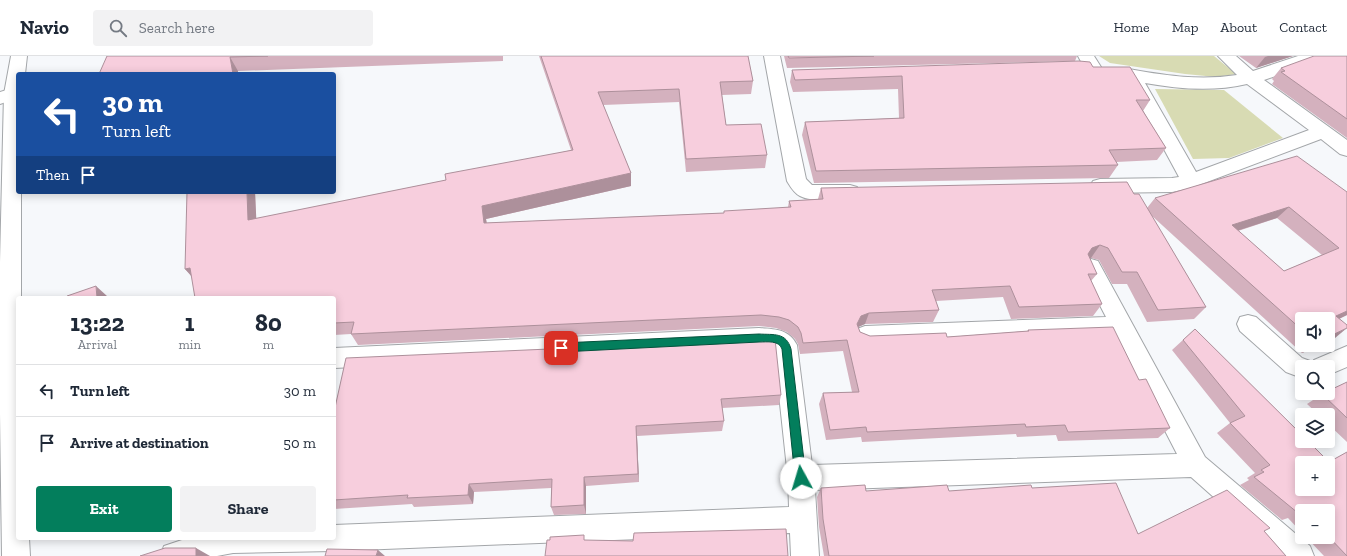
<!DOCTYPE html>
<html lang="en">
<head>
<meta charset="utf-8">
<style>
	:root { --surface:#fff; --page:#f2f2f3; --text:#1f2937; --muted:#747a83; --line:#e0e1e3; --accent:#037e5c }
	body { margin:0; font-family:"Zilla Slab",serif; background:var(--page); color:var(--text); height:100vh; display:flex; flex-direction:column; font-size:15px; white-space:nowrap }
	* { box-sizing:border-box; margin:0 }
	p { font-size:13px; color:var(--muted) }
	.icon { flex:none; width:22px; height:22px; fill:none; stroke:currentColor; stroke-width:2; stroke-linecap:round; stroke-linejoin:round }
	.map { position:relative; flex:1; overflow:hidden }
	.sheet { position:absolute; left:16px; top:240px; width:320px; height:244px; display:flex; flex-direction:column; background:var(--surface); border-radius:4px; box-shadow:0 2px 10px #0003 }
	.sheet>* { flex:none }
	.guide { position:absolute; left:16px; top:16px; width:320px; height:122px; border-radius:4px; box-shadow:0 2px 10px #0003; background:#1a4fa0; color:#fff; overflow:hidden }
	.controls { position:absolute; left:1295px; top:256px; display:grid; gap:8px }
	.controls a { display:grid; place-items:center; width:40px; height:40px; border-radius:4px; background:var(--surface); box-shadow:0 2px 10px #0003; font-size:20px }
	.pin { position:absolute; display:grid; place-items:center; width:34px; height:34px; color:#fff; margin:-17px; border-radius:8px; box-shadow:0 2px 6px #0006 }
	.me { position:absolute; width:44px; margin:-22px; rotate:354deg; stroke-linejoin:round; filter:drop-shadow(0 0 3px #0008) }
	.turn { display:flex; align-items:center; gap:14px; height:84px; padding:0 20px; font-size:18px }
	.turn .icon { width:52px; height:52px; stroke-width:2.5 }
	.turn b { display:block; font-size:28px; line-height:34px }
	.then { display:flex; align-items:center; height:38px; padding:0 20px; background:#0003; gap:8px; font-size:15px }
	.eta { display:flex; justify-content:space-evenly; align-items:center; height:68px; text-align:center }
	.eta b { font-size:24px; font-weight:800; line-height:28px }
	.primary-button { display:flex; gap:8px; margin-top:auto; padding:8px 20px }
	.primary-button a { flex:1; height:46px; border-radius:4px; background:var(--accent); color:#fff; font-size:16px; font-weight:800; line-height:46px; text-align:center }
	.primary-button a+a { background:var(--page); color:var(--text) }
	ul { padding:0; list-style:none }
	li { display:flex; align-items:center; gap:12px; height:52px; padding:0 20px; border-top:1px solid var(--line) }
	li div { flex:1 }
	li b { display:block; font-size:15px }
	li em { font-style:normal }
	header { display:flex; align-items:center; gap:24px; box-sizing:border-box; height:56px; padding:0 20px; background:var(--surface); border-bottom:1px solid var(--line) }
	header strong { font-size:19px }
	nav { display:flex; gap:22px; margin-inline-start:auto; font-size:14px }
	.search { width:280px; height:36px; background:var(--page); display:flex; align-items:center; gap:10px; box-sizing:border-box; padding:0 14px; border-radius:4px; color:var(--muted); font-size:15px }
	.map>svg:first-child { display:block }
	.green { fill:#d8dbb3 }
	.lines { fill:none; stroke-linecap:round; stroke-linejoin:round }
	.minor-casing { stroke:#a3a6a9; stroke-width:2 }
	.major-casing { stroke:#a3a6a9; stroke-width:2 }
	.minor { fill:#fff; fill-rule:evenodd }
	.major { fill:#fff; fill-rule:evenodd }
	.wall { fill:#d4b1be; fill-rule:evenodd }
	.shaded-wall { fill:#ad909b }
	.building { fill:#f7cedd; stroke:#ad909b; fill-rule:evenodd }
	.route { fill:#037e5c; stroke:#02523c }
</style>
</head>
<body>
<header>
<strong>Navio</strong>
<div class="search"><svg class="icon" aria-label="search" viewBox="0 0 24 24"><circle cx="10" cy="10" r="6"/><path d="M15 15l6 6"/></svg>Search here</div>
<nav><a>Home</a><a>Map</a><a>About</a><a>Contact</a></nav>
</header>
<div class="map">
<svg width="1347" height="500" viewBox="0 0 1347 500">
	<rect width="100%" height="100%" fill="#f6f8fb"/>
	<path class="green" d="M1099,0H1214L1236,18L1216,21L1185,18L1110,7Z
		M1155,33L1224,34L1283,82L1229,102L1193,103Z"/>
	<g class="lines">
		<g class="minor-casing">
			<path id="minor" d="M764,0H780L806,123L812,129H850L857,131L860,136L857,141C844,145 811,146 800,140C794,137 790,130 787,125Z
				M1078,0H1094L1101,11L1098,15L1092,16L1086,15Z
				M1218,0H1236L1253,15L1298,0H1323L1321,4L1264,24L1347,84V100L1340,98L1321,83L1191,132L1172,136L1100,137L1093,135L1090,130L1093,125L1100,123L1172,122L1179,121L1126,23L1117,21L1114,17L1117,13L1123,12C1161,19 1198,25 1237,19ZM1145,27C1179,33 1213,36 1247,28L1309,74L1196,116Z
				M13,32L18,34V42L0,48V36Z
				M1091,203L1098,205L1205,401L1310,490L1314,500H1280L1191,421L815,434L819,500H791L790,477L334,495L233,497L217,500H160L164,490L188,482H334V469L789,451L788,422L774,292H759L334,312V292L759,272C775,273 789,273 797,289L812,409L1177,398L1116,280L865,290L857,287L854,280L857,273L865,270L1106,261L1080,211L1084,205Z
				M1248,259L1256,261L1302,302L1310,305L1312,308L1314,304L1347,290V311L1328,319V311H1302V322L1286,316L1240,275L1237,268L1240,261Z"/>
		</g>
		<g class="major-casing">
			<path id="major" d="M11,0H27L25,18H18V136H21V242H18V482H29L30,500H2L0,358V206L4,38Z"/>
		</g>
		<use href="#minor" class="minor"/>
		<use href="#major" class="major"/>
	</g>
	<path class="wall" d="M107,0H503V5L238,15Z
		M539,0H748L753,25L751,38L722,39L726,69L767,99L765,112L686,116L679,46L603,49L631,117V130L486,163L487,167L723,157L788,151L789,145L818,143L821,132L1134,138L1147,152L1155,142L1347,136V259L1339,263L1335,282L1328,285V263H1302V289H1320L1302,297L1151,159L1206,251L1194,263L1147,266L1127,228H1112L1099,204L1091,202H1089L1097,218L1091,225L1102,248L1093,260L1011,263L1003,241L936,245L939,254L933,266L865,268L858,271L860,276L870,280L947,281L1027,275L1028,274L1139,324L1170,372L1158,382L1058,385L1056,379L1017,381L1016,378L862,386L861,381L826,384L819,348L823,337L852,336L843,295L800,298L798,288L795,283L787,276L776,272L759,270L358,289L351,278L334,279V242L192,221L185,213L255,136L256,163L446,124L571,94ZM1277,162L1322,199L1284,215L1238,175Z
		M784,0H1077L1075,5L787,12Z
		M1239,0H1293L1256,12Z
		M1347,0V82L1272,28L1274,25L1272,23L1281,12Z
		M1093,11L1150,44L1143,55L1166,92L1157,104L1116,106L1118,109L1109,122L814,127L802,79L805,66L899,62L898,33L793,36L790,26L792,14Z
		M1195,273L1302,379V385H1308L1329,406L1347,396V500H1324L1306,481H1328V455H1302V477L1288,462L1282,464L1240,429L1249,424L1247,422L1255,417L1217,377L1230,367L1172,294ZM1302,407H1328V433H1302Z
		M1347,326V386L1328,368V359H1319L1307,348L1322,338Z
		M781,339L779,349L722,352L724,365L722,375L637,380L639,426L586,430V458L554,459L551,451V432L474,436L473,448L414,451L412,448L334,453V356Z
		M821,432L866,435H949L1032,432L1138,478L1264,475L1286,500H824L819,471L817,441Z"/>
	<path class="shaded-wall" d="M1268,0H1293L1256,12L1265,1Z
		M230,1L238,15V18H233Z
		M631,117V130L486,163L488,179L484,167L482,150Z
		M247,136H255L257,177L248,164Z
		M1289,151L1277,162L1221,180L1232,169Z
		M1100,189L1091,202L1083,204L1092,192Z
		M190,212L196,225L185,213Z
		M96,230L107,240V242H97Z
		M1347,255V259L1328,268L1336,260Z
		M869,257L865,268L856,272L857,268L861,260Z
		M1347,272L1335,282L1328,285V281Z
		M1313,289H1320L1302,297Z
		M636,370L637,380L639,426L638,418Z
		M584,421L586,430V458L584,449Z
		M469,428L474,436L473,448L468,439Z
		M196,492L210,500H196Z
		M378,494L385,500H376Z"/>
	<path class="building" d="M107,0H268L230,1L233,18H99Z
		M541,0H748L753,25L720,26L726,69L761,68L767,99L686,103L679,33L598,36L631,117L482,150L484,167L724,157V155L791,151L789,145L823,143L821,132L1127,126L1134,138H1139L1206,251L1158,254L1137,216H1122L1108,192L1100,189L1092,192L1088,198L1097,218H1088L1102,248L1019,251L1010,230L932,234L939,254L869,257L861,260L857,268L860,276L870,280L946,277L947,281L1029,275L1028,274L1113,271L1139,324L1146,323L1170,372L1068,376L1065,369L1026,371L1025,368L867,376L866,371L830,374L823,337L859,336L847,284L803,287L801,277L798,271L789,264L779,261L761,259L351,278L354,266L334,267V242H195L190,212L185,213L187,136H247L248,164L446,124L445,118L573,94Z
		M788,0H874L789,2Z
		M1314,0H1347V63L1281,16L1285,15L1281,12Z
		M1079,5L1090,6L1093,11H1130L1150,44H1136L1166,92L1109,94L1118,109L816,115L805,66L904,62L902,20L795,24L792,14Z
		M1297,100L1347,136V255L1336,260L1347,269V272L1328,281V263H1302V274L1155,142ZM1289,151L1339,192L1284,215L1232,169Z
		M96,230L97,242H67V240Z
		M1195,273L1302,379V385H1308L1329,406L1347,396V500L1328,480V455H1305L1303,454L1298,457L1254,421L1264,416L1261,414L1270,409L1230,367L1245,360L1183,284ZM1302,407H1328V433H1302Z
		M775,283L781,339L721,343L724,365L636,370L638,418L584,421V449L551,451L552,423L469,428L468,439L407,442L408,439L334,444V356L346,302Z
		M1347,326V362L1322,338L1325,337H1328V335Z
		M1116,427L1138,478L1227,434L1270,472L1264,475L1286,500H829L823,463L821,432L865,429L866,435L947,429L949,435L1031,429L1032,432Z
		M786,473L788,500H545L547,484H550V481L584,479V484L633,485L634,477Z
		M165,492H196V500H140Z
		M327,493L378,494L376,500H325Z"/>
	<path class="route" d="M759,278C774,279 786,276 791,293L806,422L804,425L801,427L797,425L795,422L782,293C779,284 767,286 759,286L561,296L557,294L556,292L557,289L561,287Z"/>
</svg>
<div class="controls">
<a><svg class="icon" aria-label="sound" viewBox="0 0 24 24"><path d="M4 9h4l5-4v14l-5-4H4zM17 9q2 3 0 6"/></svg></a>
<a><svg class="icon" aria-label="search" viewBox="0 0 24 24"><circle cx="10" cy="10" r="6"/><path d="M15 15l6 6"/></svg></a>
<a><svg class="icon" aria-label="layers" viewBox="0 0 24 24"><path d="M12 4l9 5-9 5-9-5zM3 14l9 5 9-5"/></svg></a>
<a>+</a>
<a>−</a>
</div>
<div class="pin" style="left:561px;top:292px;background:#d93025"><svg class="icon" aria-label="arrive" viewBox="0 0 24 24"><path d="M6 21V4h12l-3 4 3 4H6"/></svg></div>
<svg class="me" style="left:801px;top:422px" viewBox="-20 -20 40 40"><circle r="19" fill="#fff"/><path d="M0-13L10 11 0 6-10 11z" fill="#037e5c"/></svg>
<div class="guide">
<div class="turn"><svg class="icon" aria-label="left" viewBox="0 0 24 24"><path d="M17 20v-9H6M10 6l-5 5 5 5"/></svg><div><b>30 m</b>Turn left</div></div>
<div class="then">Then<svg class="icon" aria-label="arrive" viewBox="0 0 24 24"><path d="M6 21V4h12l-3 4 3 4H6"/></svg></div>
</div>
<section class="sheet">
<div class="eta">
<div><b>13:22</b><p>Arrival</p></div>
<div><b>1</b><p>min</p></div>
<div><b>80</b><p>m</p></div>
</div>
<ul>
<li><svg class="icon" aria-label="left" viewBox="0 0 24 24"><path d="M17 20v-9H6M10 6l-5 5 5 5"/></svg><div><b>Turn left</b></div><em>30 m</em></li>
<li><svg class="icon" aria-label="arrive" viewBox="0 0 24 24"><path d="M6 21V4h12l-3 4 3 4H6"/></svg><div><b>Arrive at destination</b></div><em>50 m</em></li>
</ul>
<div class="primary-button"><a>Exit</a><a>Share</a></div>
</section>
</div>
</body>
</html>
